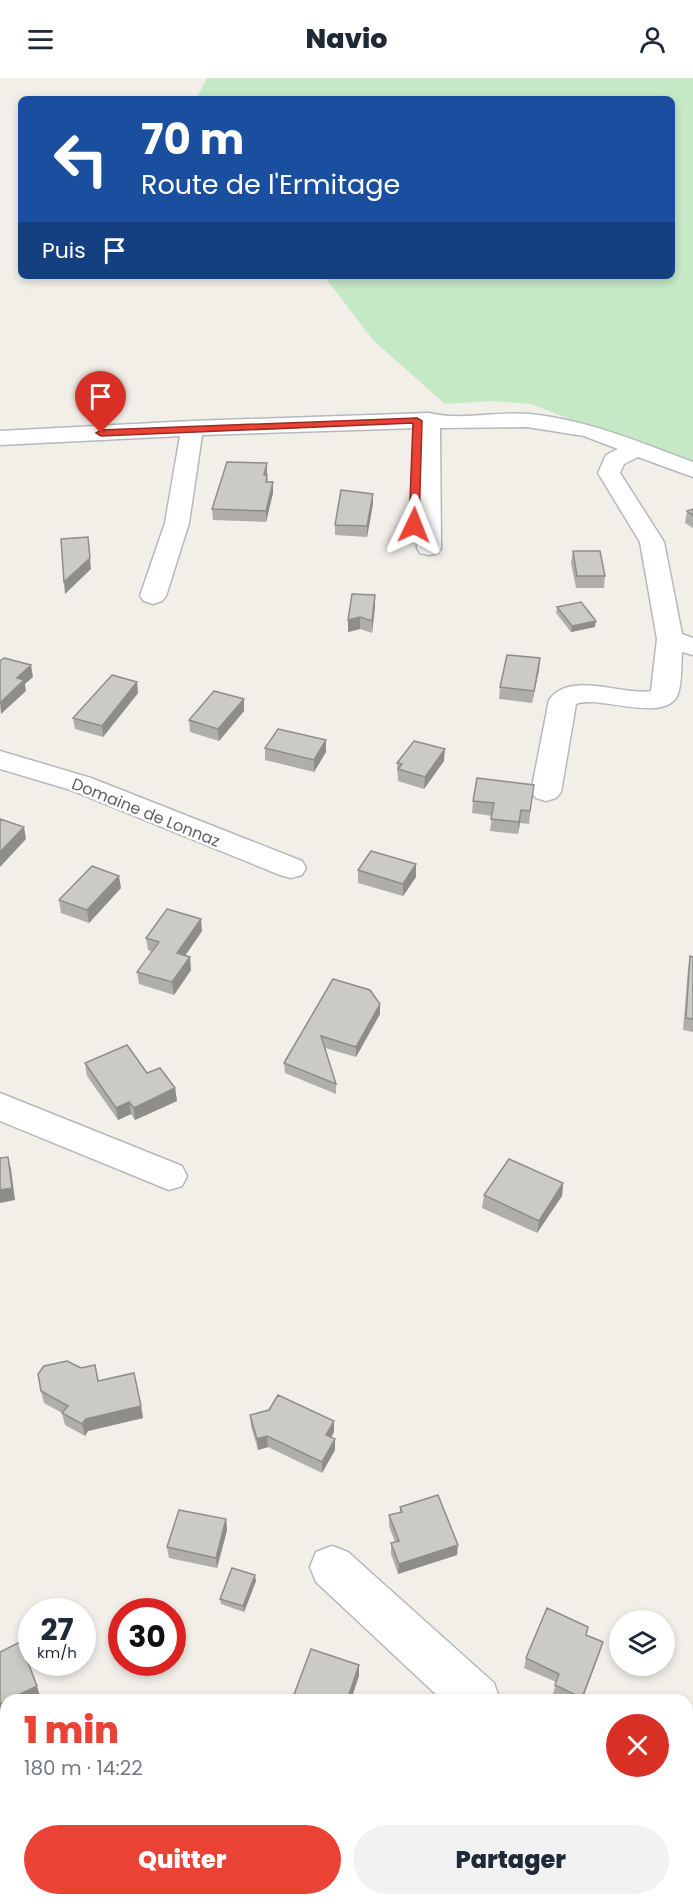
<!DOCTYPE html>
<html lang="fr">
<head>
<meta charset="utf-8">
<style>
	:root { --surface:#fff; --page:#f2f2f3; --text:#1f2937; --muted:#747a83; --accent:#ea4335 }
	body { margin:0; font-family:Poppins,sans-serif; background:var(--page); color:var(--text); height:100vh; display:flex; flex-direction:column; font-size:22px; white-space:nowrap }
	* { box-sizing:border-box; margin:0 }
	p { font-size:20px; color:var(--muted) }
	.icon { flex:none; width:33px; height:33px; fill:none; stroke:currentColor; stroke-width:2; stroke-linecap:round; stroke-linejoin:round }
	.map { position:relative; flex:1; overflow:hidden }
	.side { position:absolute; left:0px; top:1616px; width:693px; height:212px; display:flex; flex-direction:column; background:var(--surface); border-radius:18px 18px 0 0; box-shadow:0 3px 9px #0003 }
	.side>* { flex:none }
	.guide { position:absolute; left:18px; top:18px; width:657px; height:183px; border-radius:9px; box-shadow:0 3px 9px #0003; background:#1a4fa0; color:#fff; overflow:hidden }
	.fabs { position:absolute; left:609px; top:1532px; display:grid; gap:12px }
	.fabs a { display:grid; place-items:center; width:66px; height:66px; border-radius:50%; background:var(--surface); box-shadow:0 3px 9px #0003; font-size:30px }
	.speed { position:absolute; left:18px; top:1520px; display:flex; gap:12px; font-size:30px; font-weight:700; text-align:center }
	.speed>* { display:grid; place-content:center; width:78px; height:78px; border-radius:50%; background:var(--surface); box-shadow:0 3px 9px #0003; line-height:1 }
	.speed small { font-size:15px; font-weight:400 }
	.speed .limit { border:9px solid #d22; background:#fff; color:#111 }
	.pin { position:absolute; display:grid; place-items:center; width:51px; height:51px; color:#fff; margin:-62px -26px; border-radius:50% 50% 50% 0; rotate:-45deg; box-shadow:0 0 6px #0007 }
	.pin .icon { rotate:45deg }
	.me { position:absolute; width:66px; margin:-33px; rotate:2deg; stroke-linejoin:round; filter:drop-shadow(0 0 4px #0008) }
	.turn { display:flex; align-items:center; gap:21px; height:126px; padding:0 24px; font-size:27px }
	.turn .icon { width:78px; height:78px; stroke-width:2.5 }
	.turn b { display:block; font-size:42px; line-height:51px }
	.then { display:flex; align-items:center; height:57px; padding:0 24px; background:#0003; gap:12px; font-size:22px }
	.round { display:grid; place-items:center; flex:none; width:63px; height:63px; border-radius:32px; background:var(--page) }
	.headline { display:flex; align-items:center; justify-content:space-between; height:102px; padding:0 24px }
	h1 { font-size:36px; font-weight:800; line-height:45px; color:var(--accent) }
	.cta { display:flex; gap:12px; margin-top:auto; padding:12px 24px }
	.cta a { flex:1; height:69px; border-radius:36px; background:var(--accent); color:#fff; font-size:24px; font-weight:800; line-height:69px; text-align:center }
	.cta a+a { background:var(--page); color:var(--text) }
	header { display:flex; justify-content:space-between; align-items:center; height:78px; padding:0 24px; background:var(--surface); font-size:27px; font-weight:800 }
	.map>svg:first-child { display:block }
	.green { fill:#c5e8c5 }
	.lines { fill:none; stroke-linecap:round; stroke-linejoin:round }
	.street-casing { stroke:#b5b8bc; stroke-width:3 }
	.street { fill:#fff; fill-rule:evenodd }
	.wall { fill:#afaea9 }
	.shaded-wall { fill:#8f8d8a }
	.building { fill:#cccac5; stroke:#8f8d8a; stroke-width:1.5 }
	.route { fill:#ea4335; stroke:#982c22; stroke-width:1.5 }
	.labels { text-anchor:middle; stroke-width:5; stroke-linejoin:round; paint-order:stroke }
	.street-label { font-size:16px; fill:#5f6368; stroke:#fff }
</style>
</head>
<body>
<header><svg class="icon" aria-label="menu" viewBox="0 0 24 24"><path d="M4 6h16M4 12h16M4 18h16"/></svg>Navio<svg class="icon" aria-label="person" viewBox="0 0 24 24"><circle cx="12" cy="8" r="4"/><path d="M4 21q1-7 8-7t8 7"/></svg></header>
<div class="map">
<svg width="693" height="1826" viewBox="0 0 693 1826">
	<rect width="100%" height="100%" fill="#f1efe8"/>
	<path class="green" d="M207,0H693V390L669,379L531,326L491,323L445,326L373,262L324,198H672V21H196Z"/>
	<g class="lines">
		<g class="street-casing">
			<path id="street" d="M429,335C460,343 498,333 530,336C588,342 639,364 693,384V399L638,379L624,386L620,395L664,464L682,556L693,560V577L682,574C681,587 682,604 678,616C666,647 598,616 576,626L561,714L556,720L546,723L536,720L531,714L549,622C570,592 622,618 651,613L657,561L640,464L598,395L606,377L618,371L584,358L527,349L440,350L441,470L438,475L429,477L420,475L417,470L418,350L202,357L189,445L166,518L162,523L153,526L144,523L140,518L165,445L180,358L0,367V353L192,343Z
				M0,673L91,700L302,783L306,790L302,797L291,800L280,797L71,712L0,691Z
				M0,1015L182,1088L187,1098L182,1108L169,1112L0,1043Z
				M332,1468L348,1474L494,1605L500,1622H442L316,1504L310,1489L316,1474Z
				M550,1821H600L598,1826H548Z"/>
		</g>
		<use href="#street" class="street"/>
	</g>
	<path class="wall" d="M267,397L268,404L273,415L266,444L213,442L212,431Z
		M373,426L367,459L335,457V447Z
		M693,431V450L685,445L687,433Z
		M573,473L605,498L604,510H576L571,485Z
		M375,517V529L372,555L360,551L348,554Z
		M557,529L595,549L571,554L556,535Z
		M540,580L539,592L532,625L499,621L500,609Z
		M137,604L138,615L103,659L75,651L73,640Z
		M244,633L219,663L190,654L189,642Z
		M326,662V674L314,694L265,682V670Z
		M444,683L424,711L398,703L397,685Z
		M532,719L529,746L520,745L518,756L490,753L492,738L472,735L473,723Z
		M358,792L416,799L403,818L358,805Z
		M121,810L89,845L61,835L59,822Z
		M202,853L185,878L191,892L174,917L139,906L137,894L152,874L148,872L146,860Z
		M690,878L693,879V954L683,952L688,891Z
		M333,901L380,936L356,979L325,970L336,1006V1016L285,995L284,985Z
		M85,985L147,995L175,1010L177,1023L135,1042L131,1036L118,1042L87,998Z
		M563,1105L562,1118L537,1155L482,1130L484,1117Z
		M98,1303L141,1328L143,1340L88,1353L85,1358L65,1347L62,1335L44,1325L41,1313Z
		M250,1337L334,1343V1354L331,1360L335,1372L322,1395L268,1369L258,1372L251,1348Z
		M400,1429L457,1477L398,1496L391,1476V1465L395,1464L389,1448V1437L400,1434Z
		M226,1441L227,1452L217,1490L169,1480L167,1469Z
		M256,1503L244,1534L221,1526L220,1521Z
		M586,1557L600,1574L582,1622H563L553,1616L556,1604L524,1590L526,1580Z"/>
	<path class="shaded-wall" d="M267,385V396L265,407L264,397Z
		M273,404V415L266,444V433Z
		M373,416V426L367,459V448Z
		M88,459L91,491L65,516L64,504Z
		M375,517V529L372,555V543Z
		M360,539V551L348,554V542Z
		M596,543L595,549L571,554L572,548Z
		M540,580L539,592L532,625L534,613Z
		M31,587L33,599L25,606L26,613L1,636L0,625L17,600Z
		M137,604L138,615L103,659L102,648Z
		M244,621V633L219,663L218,651Z
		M326,662V674L314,694V682Z
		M445,671L444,683L424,711L425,699Z
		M521,732L520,745L518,756L519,744Z
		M24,749L26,761L0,789V774Z
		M416,786V799L403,818V806Z
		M119,798L121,810L89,845L87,832Z
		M201,841L202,853L178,888L177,875Z
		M190,879L191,892L174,917L172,904Z
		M380,926V936L356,979V969Z
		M175,1010L177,1023L135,1042L134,1030Z
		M129,1024L131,1036L118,1042L116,1030Z
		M8,1079L11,1091L15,1122L0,1125V1112Z
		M563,1105L562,1118L537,1155L539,1143Z
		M141,1328L143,1340L88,1353L85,1358L82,1346L86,1341Z
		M334,1343V1354L326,1368V1357Z
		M267,1358L268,1369L258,1372L257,1361Z
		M335,1361V1372L322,1395V1384Z
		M226,1441L227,1452L217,1490L216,1480Z
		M458,1467L457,1477L398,1496L399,1486Z
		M255,1497L256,1503L244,1534L243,1528Z
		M603,1564L600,1574L582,1622H581Z
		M359,1587V1598L351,1622H347Z
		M37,1608L40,1618L32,1622H8Z
		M6,1623V1634L0,1637V1626Z
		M0,1669L6,1687L0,1690Z
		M151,1821H163L159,1826H147Z"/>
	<path class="building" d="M227,384L267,385L264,397H267L266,404H273L266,433L212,431Z
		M341,412L373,416L367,448L335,447Z
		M693,431V437L687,433Z
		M88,459L90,480L64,504L61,461Z
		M573,473H600L605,498H577Z
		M352,516L375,517L372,543L360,539L348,542Z
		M581,524L596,543L572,548L557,529Z
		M507,577L540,580L534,613L500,609Z
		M4,580L31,587L17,600L24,602L0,625V583Z
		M112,597L137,604L102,648L73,640Z
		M214,613L244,621L218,651L189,642Z
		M278,651L326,662L314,682L265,670Z
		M414,663L445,671L425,699L398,691L402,686L397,685Z
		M477,700L534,707L530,733L521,732L519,744L491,741L494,725L473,723Z
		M0,741L24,749L0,774Z
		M371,773L416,786L403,806L358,792Z
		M92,788L119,798L87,832L59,822Z
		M167,831L201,841L177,875L190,879L172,904L137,894L159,864L146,860Z
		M690,878L693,879V941L686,940Z
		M333,901L370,912L380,926L356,969L321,958L336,1006L284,985Z
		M127,967L147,995L160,990L175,1010L134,1030L129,1024L116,1030L85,985Z
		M8,1079L12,1110L0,1112V1080Z
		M509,1081L563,1105L539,1143L484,1117Z
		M67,1283L81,1290L95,1287L98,1303L134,1295L141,1328L86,1341L82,1346L62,1335L68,1328L41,1313L38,1296L44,1288Z
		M278,1317L334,1343L326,1357L335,1361L322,1384L267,1358L257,1361L250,1337L269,1332Z
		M438,1417L458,1467L399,1486L391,1465L399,1463L389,1437L402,1434L400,1429Z
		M179,1432L226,1441L216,1480L167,1469Z
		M232,1490L255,1497L243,1528L220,1521Z
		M547,1530L588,1549L586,1557L603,1564L582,1620L555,1607L559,1596L526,1580Z
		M20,1564L37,1608L8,1622H6V1623L0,1626V1574Z
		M311,1571L359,1587L347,1622H292Z
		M0,1670L3,1677L0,1678Z
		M71,1821H151L147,1826H71L69,1824Z
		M419,1821H476L475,1826H418Z"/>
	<path class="route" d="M417,340L422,343L419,447L414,450L409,447L413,345L101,358L96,355L101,352Z"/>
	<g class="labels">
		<g class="street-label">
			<text transform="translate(146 734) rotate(22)" y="6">Domaine de Lonnaz</text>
		</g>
	</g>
</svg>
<div class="fabs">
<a><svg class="icon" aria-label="layers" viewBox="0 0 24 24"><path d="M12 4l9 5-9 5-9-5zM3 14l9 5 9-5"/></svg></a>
</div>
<div class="speed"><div>27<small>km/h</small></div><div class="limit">30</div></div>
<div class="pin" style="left:101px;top:355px;background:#d93025"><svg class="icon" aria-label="arrive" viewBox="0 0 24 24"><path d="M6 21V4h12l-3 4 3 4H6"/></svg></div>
<svg class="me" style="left:414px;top:447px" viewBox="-20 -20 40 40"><path d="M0-17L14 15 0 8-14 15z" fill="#ea4335" stroke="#fff" stroke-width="4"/></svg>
<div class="guide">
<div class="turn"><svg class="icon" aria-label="left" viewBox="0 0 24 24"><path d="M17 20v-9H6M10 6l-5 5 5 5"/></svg><div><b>70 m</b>Route de l'Ermitage</div></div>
<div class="then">Puis<svg class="icon" aria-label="arrive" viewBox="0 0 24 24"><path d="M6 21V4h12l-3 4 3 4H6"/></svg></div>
</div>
<section class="side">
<div class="headline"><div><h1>1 min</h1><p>180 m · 14:22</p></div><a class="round" style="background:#d93025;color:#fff"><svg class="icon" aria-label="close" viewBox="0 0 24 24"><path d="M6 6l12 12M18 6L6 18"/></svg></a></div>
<div class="cta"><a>Quitter</a><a>Partager</a></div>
</section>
</div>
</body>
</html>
